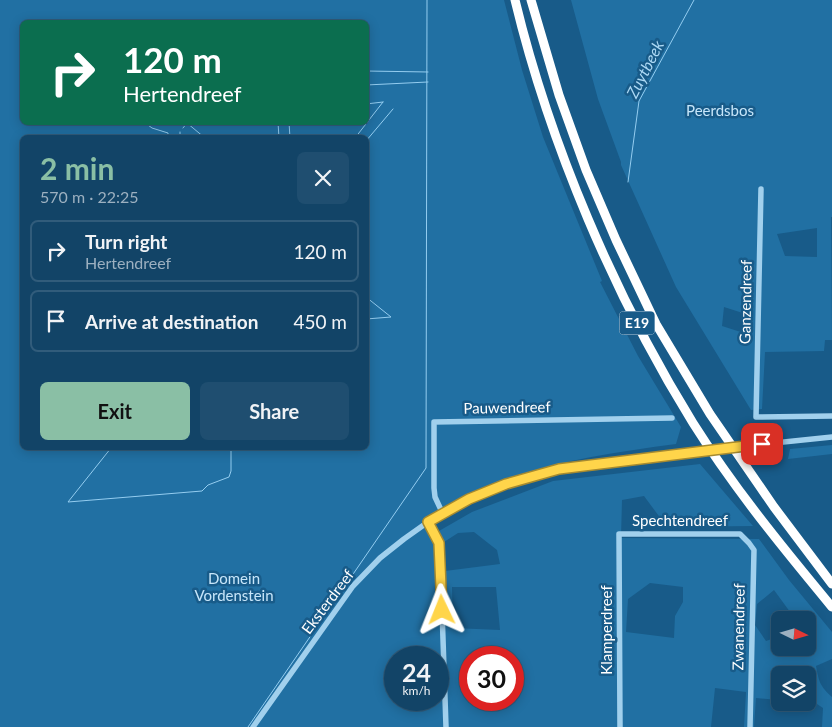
<!DOCTYPE html>
<html lang="en">
<head>
<meta charset="utf-8">
<style>
	:root { --surface:#124467; --page:#1f4e70; --text:#f1f3f6; --muted:#9cb0c0; --line:#315c7b; --accent:#8abfa5 }
	body { margin:0; font-family:Lato,sans-serif; background:var(--page); color:var(--text); height:100vh; display:flex; flex-direction:column; font-size:19px; white-space:nowrap }
	* { box-sizing:border-box; margin:0 }
	p { font-size:16px; color:var(--muted) }
	.icon { flex:none; width:28px; height:28px; fill:none; stroke:currentColor; stroke-width:2; stroke-linecap:round; stroke-linejoin:round }
	.map { position:relative; flex:1; overflow:hidden }
	.panel { position:absolute; left:20px; top:135px; width:349px; height:315px; display:flex; flex-direction:column; background:var(--surface); border-radius:8px; box-shadow:0 2px 12px #0003,0 0 0 1px var(--line) }
	.panel>* { flex:none }
	.banner { position:absolute; left:20px; top:20px; width:349px; height:105px; border-radius:8px; box-shadow:0 2px 12px #0003,0 0 0 1px var(--line); background:#0b6e4f; color:#fff; overflow:hidden }
	.needle { width:32px; rotate:95deg }
	.buttons { position:absolute; left:771px; top:611px; display:grid; gap:10px }
	.buttons a { display:grid; place-items:center; width:45px; height:45px; border-radius:8px; background:var(--surface); box-shadow:0 2px 12px #0003,0 0 0 1px var(--line); font-size:25px }
	.speed { position:absolute; left:384px; top:646px; display:flex; gap:10px; font-size:25px; font-weight:700; text-align:center }
	.speed>* { display:grid; place-content:center; width:65px; height:65px; border-radius:50%; background:var(--surface); box-shadow:0 2px 12px #0003,0 0 0 1px var(--line); line-height:1 }
	.speed small { font-size:12px; font-weight:400 }
	.speed .limit { border:8px solid #d22; background:#fff; color:#111 }
	.pin { position:absolute; display:grid; place-items:center; width:42px; height:42px; color:#fff; margin:-21px; border-radius:10px; box-shadow:0 2px 8px #0006 }
	.me { position:absolute; width:55px; margin:-28px; rotate:358deg; stroke-linejoin:round; filter:drop-shadow(0 0 4px #0008) }
	.turn { display:flex; align-items:center; gap:18px; height:105px; padding:0 20px; font-size:22px }
	.turn .icon { width:65px; height:65px; stroke-width:2.5 }
	.turn b { display:block; font-size:35px; line-height:42px }
	.round { display:grid; place-items:center; flex:none; width:52px; height:52px; border-radius:8px; background:var(--page) }
	.overview { display:flex; align-items:center; justify-content:space-between; height:85px; padding:0 20px }
	h1 { font-size:30px; font-weight:700; line-height:38px; color:var(--accent) }
	.primary-button { display:flex; gap:10px; margin-top:auto; padding:10px 20px }
	.primary-button a { flex:1; height:58px; border-radius:8px; background:var(--accent); color:#111; font-size:20px; font-weight:700; line-height:58px; text-align:center }
	.primary-button a+a { background:var(--page); color:var(--text) }
	ul { padding:0; list-style:none }
	li { display:flex; align-items:center; gap:15px; height:62px; margin:0 10px 8px; padding:0 10px; border:2px solid var(--line); border-radius:8px }
	li div { flex:1 }
	li b { display:block; font-size:19px }
	li em { font-style:normal }
	.map>svg:first-child { display:block }
	.green { fill:#2170a3; fill-rule:evenodd }
	.lines { fill:none; stroke-linecap:round; stroke-linejoin:round }
	.stream { stroke:#94cdf0; stroke-width:1 }
	.minor { stroke:#a1d0ed; stroke-width:5.5 }
	.highway { stroke:#fff; stroke-width:9 }
	.minor-bridge { stroke:#a1d0ed; stroke-width:5.5 }
	.route-casing { stroke:#a68a30; stroke-width:12 }
	.route { stroke:#ffd54a; stroke-width:9 }
	.labels { text-anchor:middle; stroke-width:5; stroke-linejoin:round; paint-order:stroke }
	.shield { fill:#185b89; stroke:#bacedc; stroke-width:1 }
	.shield-label { font-size:14px; font-weight:bold; fill:#fff }
	.park-label { font-size:15px; fill:#c7e6fa; stroke:#185b89 }
	.street-label { font-size:15px; fill:#fff; stroke:#185b89 }
	.water-label { font-size:16px; font-style:italic; fill:#add9f5; stroke:#185b89 }
</style>
</head>
<body>
<div class="map">
<svg width="832" height="727" viewBox="0 0 832 727">
	<rect width="100%" height="100%" fill="#185b89"/>
	<path class="green" d="M0,0H504L522,70L543,137L602,281L600,282L638,356L681,427L676,444C593,455 506,468 433,513L432,535L472,512L553,481L700,464L753,526L667,527L644,496L622,500L621,538L759,539L789,580L832,632V659L816,666C819,682 820,686 832,697V727H822L823,708L817,704L815,677H808V675H780L778,700L756,698L754,727H744L746,692L715,688L711,727H0ZM22,22H366V122H22ZM22,138H366V448H22ZM474,532L497,550L500,564L445,571L444,542L458,533ZM650,583L683,587V602L675,616L674,638L626,632L628,599ZM452,587H496L500,630L453,628ZM774,590L793,616L791,620H808V648H780V636L766,641L755,625L757,604ZM395,658H438V700H395ZM470,658H512V700H470Z
		M571,0H832V217H831L832,340H825L824,351L765,352L762,409L751,410L676,287L621,165V162L598,99ZM817,228V257L785,256L777,234ZM724,307L752,316L750,335L722,326Z
		M832,445V454L788,459L790,449Z"/>
	<g class="lines">
		<path class="stream" d="M366,71L428,72
			M366,85L428,82
			M366,104L383,102
			M144,122L152,128L168,133V138
			M278,122L279,138
			M289,122L290,138
			M190,125L209,122
			M183,128L187,123L205,138
			M180,138V132
			M355,138L383,102
			M366,141L393,109
			M628,182L639,101L694,0
			M366,297L391,317L366,319
			M111,448L68,502L202,491L208,485L229,477L231,471V448
			M248,727L426,468L427,0"/>
		<path class="minor" d="M761,189L756,417L832,416
			M744,446L832,437
			M442,512L435,497L434,488V422L672,418
			M428,522L436,535L440,551L446,727
			M253,727L353,586L380,558L404,539L442,512L469,499L506,484L559,469L696,451
			M620,727L619,534H740L749,543L754,550L750,727"/>
		<path class="highway" d="M515,0C550,145 615,297 693,423C734,488 783,548 832,607
			M531,0L559,95L586,170L616,240L656,324L710,414L774,507L832,584"/>
		<path class="minor-bridge" d="M696,451L744,446"/>
	</g>
	<g class="lines">
		<g class="route-casing">
			<path id="route" d="M442,610L439,543L428,522L469,499L506,484L559,469L762,444"/>
		</g>
		<use href="#route" class="route"/>
	</g>
	<g class="labels">
		<rect class="shield" x="619.5" y="311.5" width="35" height="23" rx="4"/>
		<g class="shield-label">
			<text x="637" y="328">E19</text>
		</g>
		<g class="park-label">
			<text x="720" y="116">Peerdsbos</text>
			<text x="234" y="584">Domein<tspan x="234" dy="17">Vordenstein</tspan></text>
		</g>
		<g class="street-label">
			<text transform="translate(746 302) rotate(-89)" y="5">Ganzendreef</text>
			<text transform="translate(507 408) rotate(-1)" y="5">Pauwendreef</text>
			<text x="680" y="526">Spechtendreef</text>
			<text transform="translate(328 602) rotate(-53)" y="5">Eksterdreef</text>
			<text transform="translate(739 627) rotate(-89)" y="5">Zwanendreef</text>
			<text transform="translate(607 630) rotate(-90)" y="5">Klamperdreef</text>
		</g>
		<g class="water-label">
			<text transform="translate(645 69) rotate(-63)" y="6">Zuytbeek</text>
		</g>
	</g>
</svg>
<div class="buttons">
<a><svg class="needle" viewBox="-14 -14 28 28"><path d="M0-13l5 13h-10z" fill="#e53935"/><path d="M0 13l5-13h-10z" fill="#9cb0c0"/></svg></a>
<a><svg class="icon" aria-label="layers" viewBox="0 0 24 24"><path d="M12 4l9 5-9 5-9-5zM3 14l9 5 9-5"/></svg></a>
</div>
<div class="speed"><div>24<small>km/h</small></div><div class="limit">30</div></div>
<div class="pin" style="left:762px;top:444px;background:#d93025"><svg class="icon" aria-label="arrive" viewBox="0 0 24 24"><path d="M6 21V4h12l-3 4 3 4H6"/></svg></div>
<svg class="me" style="left:442px;top:610px" viewBox="-20 -20 40 40"><path d="M0-17L14 15 0 8-14 15z" fill="#ffd54a" stroke="#fff" stroke-width="4"/></svg>
<div class="banner">
<div class="turn"><svg class="icon" aria-label="right" viewBox="0 0 24 24"><path d="M7 20v-9h11M14 6l5 5-5 5"/></svg><div><b>120 m</b>Hertendreef</div></div>
</div>
<section class="panel">
<div class="overview"><div><h1>2 min</h1><p>570 m · 22:25</p></div><a class="round"><svg class="icon" aria-label="close" viewBox="0 0 24 24"><path d="M6 6l12 12M18 6L6 18"/></svg></a></div>
<ul>
<li><svg class="icon" aria-label="right" viewBox="0 0 24 24"><path d="M7 20v-9h11M14 6l5 5-5 5"/></svg><div><b>Turn right</b><p>Hertendreef</p></div><em>120 m</em></li>
<li><svg class="icon" aria-label="arrive" viewBox="0 0 24 24"><path d="M6 21V4h12l-3 4 3 4H6"/></svg><div><b>Arrive at destination</b></div><em>450 m</em></li>
</ul>
<div class="primary-button"><a>Exit</a><a>Share</a></div>
</section>
</div>
</body>
</html>
